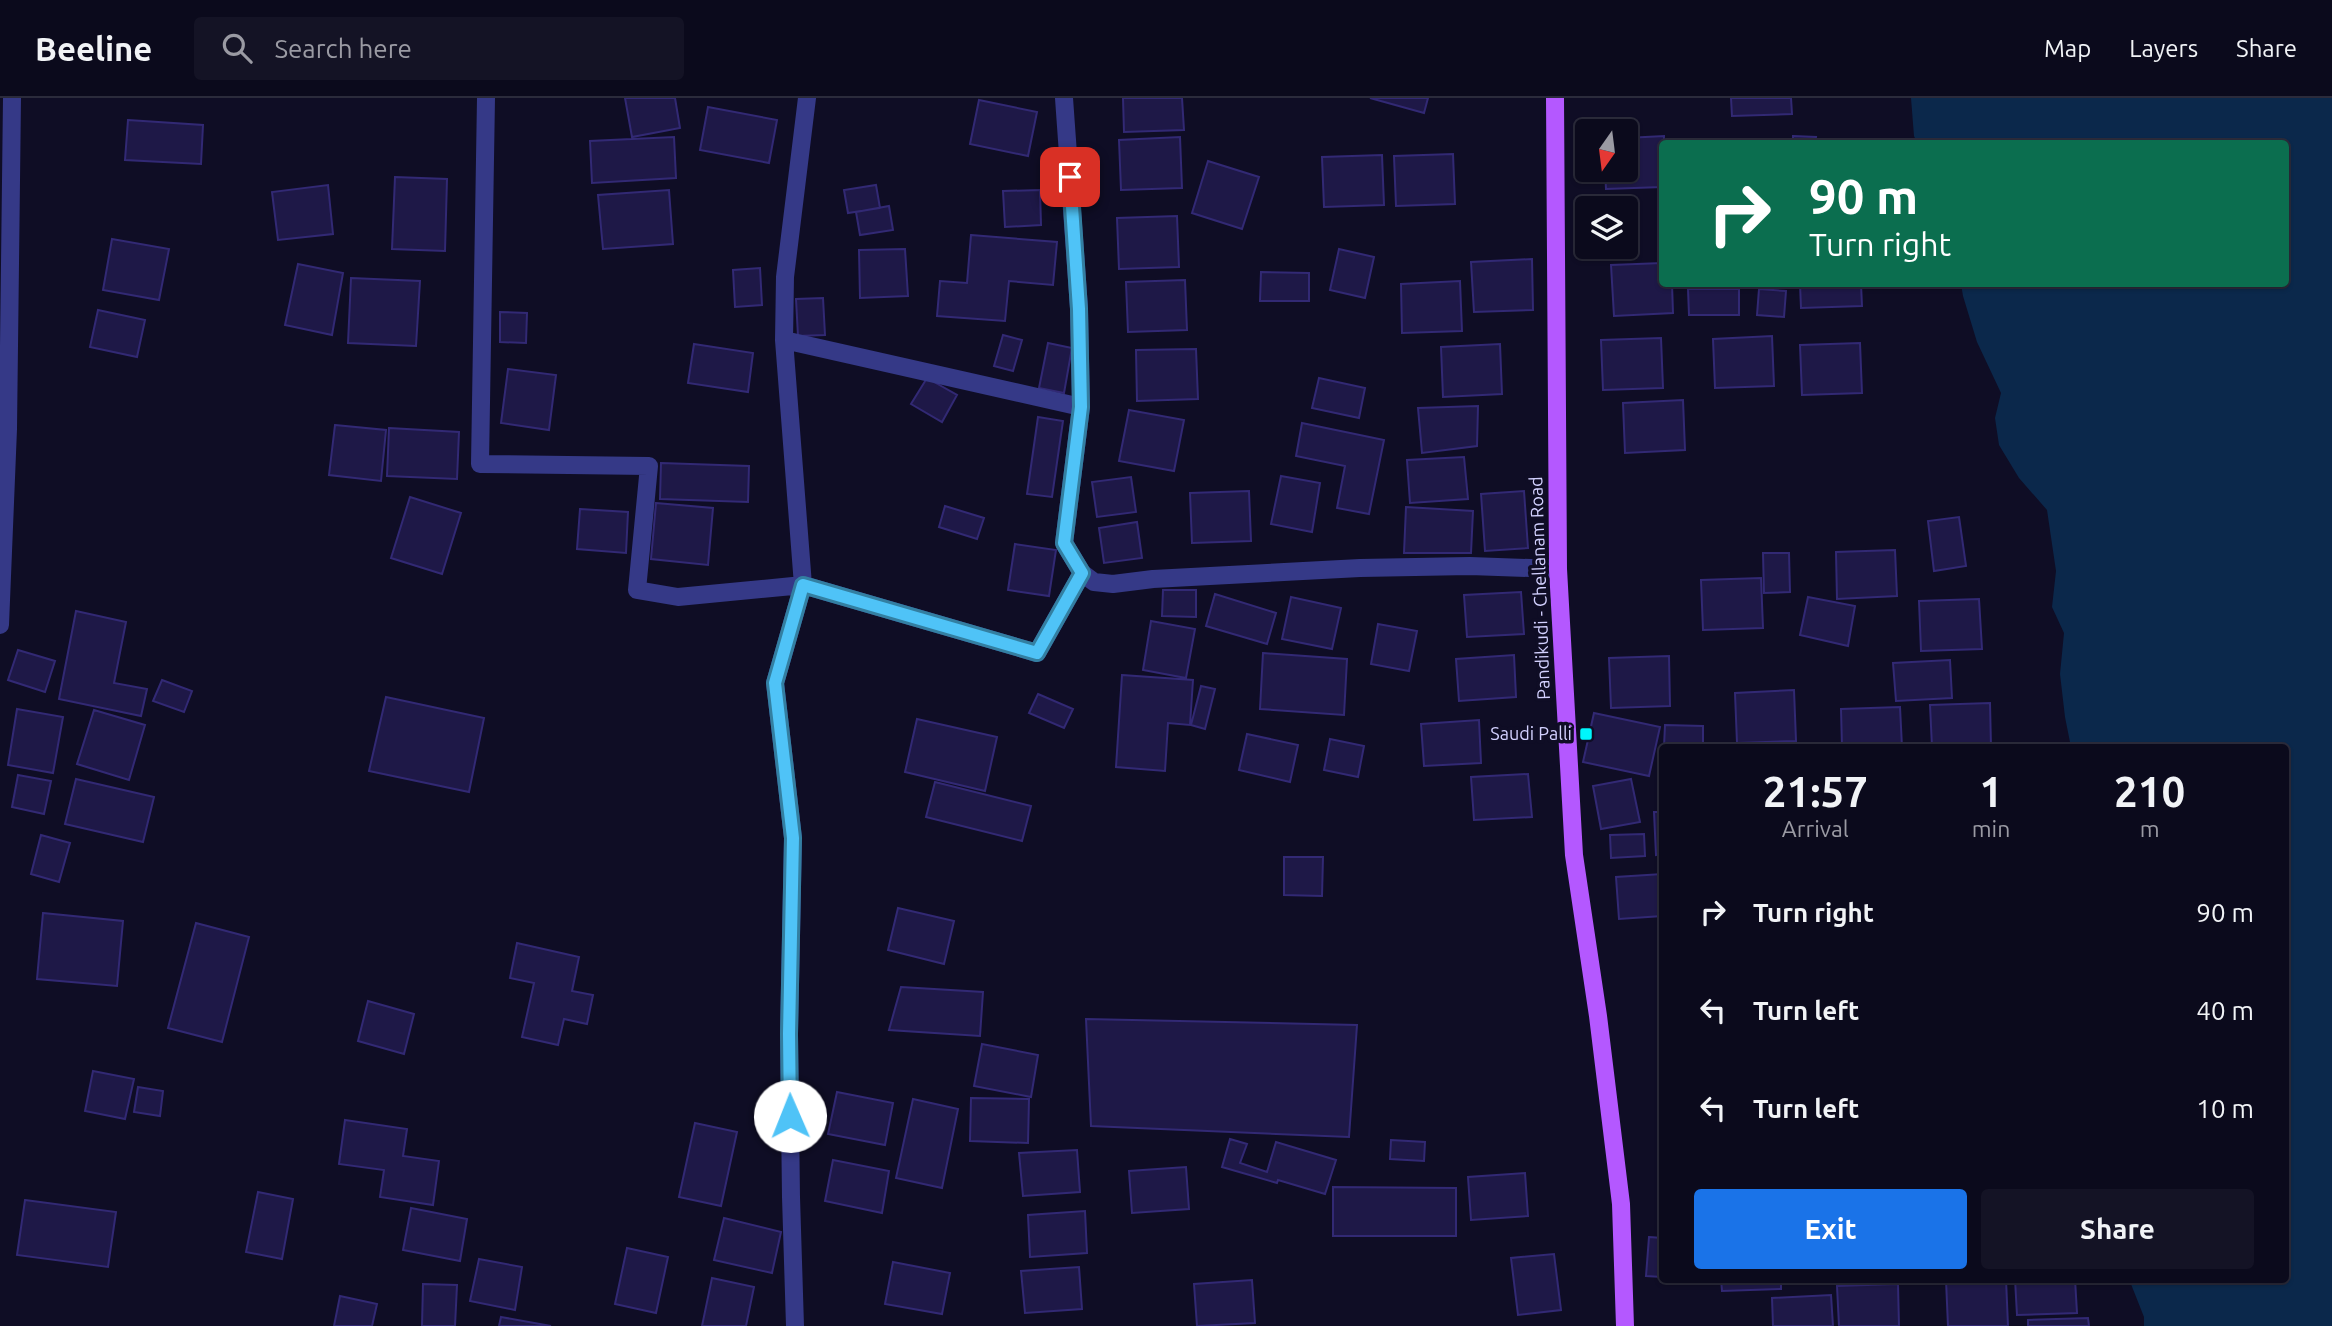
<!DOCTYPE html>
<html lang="en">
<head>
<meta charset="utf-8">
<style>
	:root { --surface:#0b0a1c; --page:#141325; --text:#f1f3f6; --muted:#9a9aa3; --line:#2b2b3b; --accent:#1a73e8 }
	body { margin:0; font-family:Ubuntu,sans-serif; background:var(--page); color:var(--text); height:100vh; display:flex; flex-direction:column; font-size:26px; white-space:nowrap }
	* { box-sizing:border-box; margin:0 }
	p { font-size:23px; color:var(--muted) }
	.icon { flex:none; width:38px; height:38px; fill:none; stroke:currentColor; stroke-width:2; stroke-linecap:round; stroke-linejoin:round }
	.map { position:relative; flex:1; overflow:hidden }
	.details { position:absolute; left:1659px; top:646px; width:630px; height:539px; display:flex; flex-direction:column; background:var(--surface); border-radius:7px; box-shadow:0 2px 5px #0004,0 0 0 2px var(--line) }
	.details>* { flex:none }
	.banner { position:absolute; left:1659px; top:42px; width:630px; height:147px; border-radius:7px; box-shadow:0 2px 5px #0004,0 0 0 2px var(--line); background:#0b6e4f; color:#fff; overflow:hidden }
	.needle { width:46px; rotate:194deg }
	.fabs { position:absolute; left:1575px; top:21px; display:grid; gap:14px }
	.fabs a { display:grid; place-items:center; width:63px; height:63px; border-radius:7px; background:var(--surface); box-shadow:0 2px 5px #0004,0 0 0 2px var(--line); font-size:35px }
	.pin { position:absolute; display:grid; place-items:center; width:60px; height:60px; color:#fff; margin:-30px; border-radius:14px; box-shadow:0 4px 10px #0006 }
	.me { position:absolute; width:77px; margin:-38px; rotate:359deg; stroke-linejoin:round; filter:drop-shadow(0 0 5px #0008) }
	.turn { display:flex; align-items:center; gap:24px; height:147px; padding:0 35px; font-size:32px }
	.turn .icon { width:91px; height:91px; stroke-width:2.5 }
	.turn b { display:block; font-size:49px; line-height:60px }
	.eta { display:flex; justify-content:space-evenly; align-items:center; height:119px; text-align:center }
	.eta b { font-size:42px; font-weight:700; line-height:49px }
	.cta { display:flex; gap:14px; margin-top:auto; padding:14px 35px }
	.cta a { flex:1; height:80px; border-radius:7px; background:var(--accent); color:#fff; font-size:28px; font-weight:700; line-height:80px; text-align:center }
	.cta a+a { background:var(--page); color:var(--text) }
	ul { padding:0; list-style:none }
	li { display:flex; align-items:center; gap:21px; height:98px; padding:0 35px }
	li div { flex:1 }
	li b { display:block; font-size:26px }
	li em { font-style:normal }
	header { display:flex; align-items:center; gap:42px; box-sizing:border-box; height:98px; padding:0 35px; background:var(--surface); border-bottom:2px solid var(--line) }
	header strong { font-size:33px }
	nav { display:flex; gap:38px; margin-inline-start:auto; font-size:24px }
	.search { width:490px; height:63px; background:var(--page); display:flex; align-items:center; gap:18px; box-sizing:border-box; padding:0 24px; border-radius:7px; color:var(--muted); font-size:26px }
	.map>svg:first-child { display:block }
	.water { fill:#0b284b }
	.building { fill:#1e1847; stroke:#322974; stroke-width:2 }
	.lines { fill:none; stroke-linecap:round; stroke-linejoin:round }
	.minor { stroke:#353987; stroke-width:18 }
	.tertiary { stroke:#353987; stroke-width:18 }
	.primary { stroke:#b458ff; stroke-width:18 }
	.route-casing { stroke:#337fa1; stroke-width:18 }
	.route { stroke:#4fc3f7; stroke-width:12 }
	.poi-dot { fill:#00f6fc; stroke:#0f0d25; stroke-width:2.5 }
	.labels { text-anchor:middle; stroke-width:7; stroke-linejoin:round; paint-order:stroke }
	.street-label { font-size:18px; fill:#d3d1ff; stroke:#0f0d25 }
	.poi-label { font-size:18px; fill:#d3d1ff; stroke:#0f0d25; text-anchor:end }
</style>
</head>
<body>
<header>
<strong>Beeline</strong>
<div class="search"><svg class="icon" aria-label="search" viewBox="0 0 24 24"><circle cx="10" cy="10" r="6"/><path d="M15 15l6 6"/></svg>Search here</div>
<nav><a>Map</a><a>Layers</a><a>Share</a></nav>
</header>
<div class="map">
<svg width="2332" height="1228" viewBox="0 0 2332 1228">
	<rect width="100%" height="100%" fill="#0f0d25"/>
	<path class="water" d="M1911,0H2332V1228H2144V1219L2129,1181H2286V649H2071L2065,619L2060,576L2064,535L2052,509L2056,473L2047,412L2019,380L1999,347L1995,320L2001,295L1977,244L1963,198L1961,186H2286V46L1917,45L1914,38Z"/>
	<path class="building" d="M625,0H675L680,30L632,39Z
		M1123,0H1182L1184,32L1124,34Z
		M1370,0H1428L1424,15Z
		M1731,0H1791L1792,16L1732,18Z
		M979,2L1037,14L1028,58L970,46Z
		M708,9L777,22L769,65L700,52Z
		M128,22L203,27L201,66L125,62Z
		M1664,38L1662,89L1606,91L1605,72H1626V40Z
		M1793,38L1816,39L1815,46H1793Z
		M674,39L676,80L592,85L590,43Z
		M1180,39L1182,90L1121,92L1119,42Z
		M1453,56L1455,106L1396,108L1394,58Z
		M1382,57L1384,107L1324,109L1322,59Z
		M1208,63L1259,79L1242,131L1192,115Z
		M395,79L447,81L445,153L392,151Z
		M328,87L333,136L278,142L272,94Z
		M876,87L880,110L848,115L844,92Z
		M669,92L673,146L603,151L598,97Z
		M1040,92L1041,127L1005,129L1003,93Z
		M889,108L893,132L860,137L856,114Z
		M1177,118L1179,169L1119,171L1117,120Z
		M971,137L1057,144L1053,187L1009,183L1005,223L937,218L940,183L967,185Z
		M112,141L169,151L159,202L103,192Z
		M905,151L908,198L860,200L859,152Z
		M1339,151L1374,159L1365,200L1330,192Z
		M1532,161L1533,212L1474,214L1471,164Z
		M1662,165V186H1672L1673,215L1614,218L1611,167Z
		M298,166L343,175L332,237L285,227Z
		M760,170L762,207L735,209L733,172Z
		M1261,174L1309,175V203H1260Z
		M351,180L420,183L416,248L348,245Z
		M1185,182L1187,232L1128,234L1126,184Z
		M1460,183L1462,233L1402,235L1401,186Z
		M1800,186H1861L1862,208L1801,210Z
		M1688,191H1739V217H1689Z
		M1759,191L1786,193L1784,219L1757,217Z
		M823,200L825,237L798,238L796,201Z
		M98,212L145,222L137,259L90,249Z
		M500,214L527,215L526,245L500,244Z
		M1003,237L1022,242L1013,273L994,268Z
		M1772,238L1774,288L1715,290L1713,241Z
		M1661,240L1663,290L1603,292L1601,242Z
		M1048,245L1072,250L1064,295L1039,290Z
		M1860,245L1862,295L1802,297L1800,247Z
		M694,246L753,255L748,294L688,285Z
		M1500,246L1502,296L1443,299L1441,249Z
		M1196,251L1198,301L1137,303L1136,252Z
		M508,271L556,277L549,332L501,325Z
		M927,280L957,297L942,324L911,306Z
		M1319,280L1365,290L1359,320L1312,310Z
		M1683,302L1685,352L1625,355L1623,305Z
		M1478,308L1477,348L1422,355L1418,310Z
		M1129,312L1184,322L1174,373L1119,363Z
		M1038,319L1063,323L1052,399L1027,396Z
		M1302,325L1384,342L1369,416L1337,410L1345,368L1296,358Z
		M335,327L386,332L381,383L329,377Z
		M389,330L459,334L457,381L387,378Z
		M1464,359L1468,401L1410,405L1407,362Z
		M661,365L749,368L748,404L660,401Z
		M1281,378L1320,385L1312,434L1271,426Z
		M1131,379L1136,414L1097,419L1092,384Z
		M1249,393L1251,443L1192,445L1190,395Z
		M1524,393L1528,450L1485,453L1481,396Z
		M410,399L461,415L442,476L391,460Z
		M656,405L713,410L708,467L651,461Z
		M945,408L984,420L977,441L939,429Z
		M1406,409L1473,413L1471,455H1404Z
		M580,411L628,414L626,455L577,451Z
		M1959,419L1966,468L1934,473L1928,423Z
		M1137,424L1142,460L1104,465L1099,430Z
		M1015,446L1056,452L1049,498L1008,492Z
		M1895,452L1897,498L1837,501L1836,454Z
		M1763,455H1789L1790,494L1764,495Z
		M1761,480L1763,530L1703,532L1701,482Z
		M1163,492H1196V519L1162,518Z
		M1521,494L1524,536L1467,539L1464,497Z
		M1215,496L1276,515L1267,546L1206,528Z
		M1291,499L1341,510L1332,551L1282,541Z
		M1808,499L1855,508L1848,548L1800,537Z
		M1979,501L1982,551L1921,553L1919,503Z
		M76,513L126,524L114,585L147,591L141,618L59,601Z
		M1151,523L1195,531L1186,580L1143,572Z
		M1378,526L1417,533L1409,573L1371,566Z
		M18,552L55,563L45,594L8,582Z
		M1263,555L1347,561L1344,617L1260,611Z
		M1514,557L1516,599L1459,603L1456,561Z
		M1669,558L1670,608L1611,610L1609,560Z
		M1950,562L1952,600L1896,603L1893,565Z
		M1122,577L1193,582L1190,627L1168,625L1165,673L1116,669Z
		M162,582L192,593L184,614L153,603Z
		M1201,588L1215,591L1205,631L1191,627Z
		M1794,592L1796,643L1737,645L1735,595Z
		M1038,596L1073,611L1064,630L1029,615Z
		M386,599L484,620L469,694L369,673Z
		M1990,605L1991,649H1932L1930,607Z
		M1900,609L1902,649H1842L1841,611Z
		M17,611L63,619L53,675L8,667Z
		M94,612L145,627L129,682L77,666Z
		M1594,615L1660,629L1649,678L1583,664Z
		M917,621L997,639L985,693L905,674Z
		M1479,622L1481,665L1424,668L1421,626Z
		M1665,627L1703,628V649H1664Z
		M1247,636L1298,647L1290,684L1239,672Z
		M1330,641L1364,648L1358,679L1324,672Z
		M1528,676L1532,719L1474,722L1471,679Z
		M18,677L51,683L44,716L12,709Z
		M76,681L154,699L143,744L65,726Z
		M1631,681L1640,724L1601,731L1593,688Z
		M935,684L1031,708L1022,743L926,719Z
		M1654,714H1662V756L1656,757Z
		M1644,736L1645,758L1611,760L1610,737Z
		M41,737L70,745L59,784L31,776Z
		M1284,759H1323L1322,798L1284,797Z
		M1662,776V818L1619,821L1616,779Z
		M898,810L954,823L944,866L888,852Z
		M43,815L123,823L117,888L37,881Z
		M196,825L249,839L222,944L168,930Z
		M517,845L579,859L572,893L593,897L587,926L564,921L558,947L522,939L534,885L510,880Z
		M901,889L983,894L980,938L889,932Z
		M368,903L414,916L404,956L358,943Z
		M1086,921L1357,927L1349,1039L1091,1028Z
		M982,946L1038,957L1031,999L974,988Z
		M93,973L134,981L125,1021L85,1013Z
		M138,989L163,993L160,1018L134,1014Z
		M837,994L893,1005L885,1047L828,1036Z
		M971,1000L1029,1001L1028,1045L970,1043Z
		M913,1001L958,1011L942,1090L896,1080Z
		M345,1022L407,1031L403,1058L439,1063L433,1107L380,1099L384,1072L339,1066Z
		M695,1025L737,1034L721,1108L679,1099Z
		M1230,1041L1247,1046L1240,1065L1267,1074L1276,1044L1336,1062L1325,1096L1278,1082L1277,1085L1222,1069Z
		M1391,1042L1425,1044L1424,1063L1390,1061Z
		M1077,1052L1080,1094L1023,1098L1019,1055Z
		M833,1062L889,1073L882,1115L825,1103Z
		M1186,1069L1189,1111L1132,1115L1129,1073Z
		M1525,1075L1528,1118L1471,1122L1468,1079Z
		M1333,1089L1456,1090V1138H1333Z
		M258,1094L293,1101L282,1161L246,1154Z
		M25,1102L116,1114L108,1169L17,1157Z
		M411,1110L467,1121L460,1163L403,1152Z
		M1085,1113L1087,1155L1030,1159L1028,1117Z
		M724,1120L781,1134L772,1175L714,1162Z
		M1649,1139L1662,1140V1179L1646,1178Z
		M627,1150L668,1159L656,1215L615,1206Z
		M1554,1156L1561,1212L1518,1217L1511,1160Z
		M479,1161L522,1169L515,1212L470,1203Z
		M893,1164L950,1175L942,1216L885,1206Z
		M1079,1169L1082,1211L1025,1215L1021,1173Z
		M712,1180L754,1189L746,1228H702Z
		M1721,1181H1781V1191L1722,1193Z
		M2006,1181L2008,1228H1948L1946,1182Z
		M2015,1181H2075L2077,1215L2017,1217Z
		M1252,1182L1255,1225L1197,1228L1194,1186Z
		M423,1186L457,1187L455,1228H422Z
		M1898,1186L1899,1228H1839L1837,1188Z
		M1831,1197L1833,1228H1773L1772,1200Z
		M340,1198L377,1206L372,1228H334Z
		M501,1219L551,1228H499Z
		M2088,1220L2089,1228H2028V1222Z"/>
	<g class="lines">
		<path class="minor" d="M486,0L480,366L649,368L637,492L678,499L803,487L1037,555L1082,475
			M1064,0L1079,210L1081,309L1064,445L1082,475L1094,484L1113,486L1153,481L1360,470L1470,468L1558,471
			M784,242L1081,309
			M795,1228L791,1099L789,936L793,740L775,585L803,487L784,242L785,179L807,0"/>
		<path class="tertiary" d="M0,527L8,331L12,0"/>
		<path class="primary" d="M1555,0L1558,471L1574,757L1598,918L1621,1106L1625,1228"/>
	</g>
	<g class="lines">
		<g class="route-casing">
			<path id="route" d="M790,1018L789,936L793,740L775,585L803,487L1037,555L1082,475L1064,445L1081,309L1079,211L1070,79"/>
		</g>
		<use href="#route" class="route"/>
	</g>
	<rect class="poi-dot" x="1579" y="629" width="14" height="14" rx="3.5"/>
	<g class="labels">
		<g class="street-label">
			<text transform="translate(1540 490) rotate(-92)" y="6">Pandikudi - Chellanam Road</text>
		</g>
		<g class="poi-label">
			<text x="1572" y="642">Saudi Palli</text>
		</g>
	</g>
</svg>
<div class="fabs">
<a><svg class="needle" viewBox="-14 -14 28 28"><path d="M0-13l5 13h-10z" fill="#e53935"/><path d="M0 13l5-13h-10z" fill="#9a9aa3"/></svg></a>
<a><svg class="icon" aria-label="layers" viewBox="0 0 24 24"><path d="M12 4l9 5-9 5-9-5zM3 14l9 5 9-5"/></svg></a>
</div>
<div class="pin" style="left:1070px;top:79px;background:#d93025"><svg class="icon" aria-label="arrive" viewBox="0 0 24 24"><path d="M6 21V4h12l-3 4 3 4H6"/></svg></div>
<svg class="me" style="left:790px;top:1018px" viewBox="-20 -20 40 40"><circle r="19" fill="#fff"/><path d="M0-13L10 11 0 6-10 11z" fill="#4fc3f7"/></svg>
<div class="banner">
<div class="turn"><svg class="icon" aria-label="right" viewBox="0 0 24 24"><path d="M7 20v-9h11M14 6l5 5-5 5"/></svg><div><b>90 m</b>Turn right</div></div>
</div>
<section class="details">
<div class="eta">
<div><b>21:57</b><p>Arrival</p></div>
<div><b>1</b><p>min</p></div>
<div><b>210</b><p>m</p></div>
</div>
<ul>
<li><svg class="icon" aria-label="right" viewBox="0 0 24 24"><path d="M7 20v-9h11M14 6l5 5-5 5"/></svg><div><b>Turn right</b></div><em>90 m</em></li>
<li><svg class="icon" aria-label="left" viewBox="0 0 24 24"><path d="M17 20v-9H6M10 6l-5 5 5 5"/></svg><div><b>Turn left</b></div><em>40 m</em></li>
<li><svg class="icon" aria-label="left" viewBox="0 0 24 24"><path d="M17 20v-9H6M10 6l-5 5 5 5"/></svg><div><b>Turn left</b></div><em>10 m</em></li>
</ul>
<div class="cta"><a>Exit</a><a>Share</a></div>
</section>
</div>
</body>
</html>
